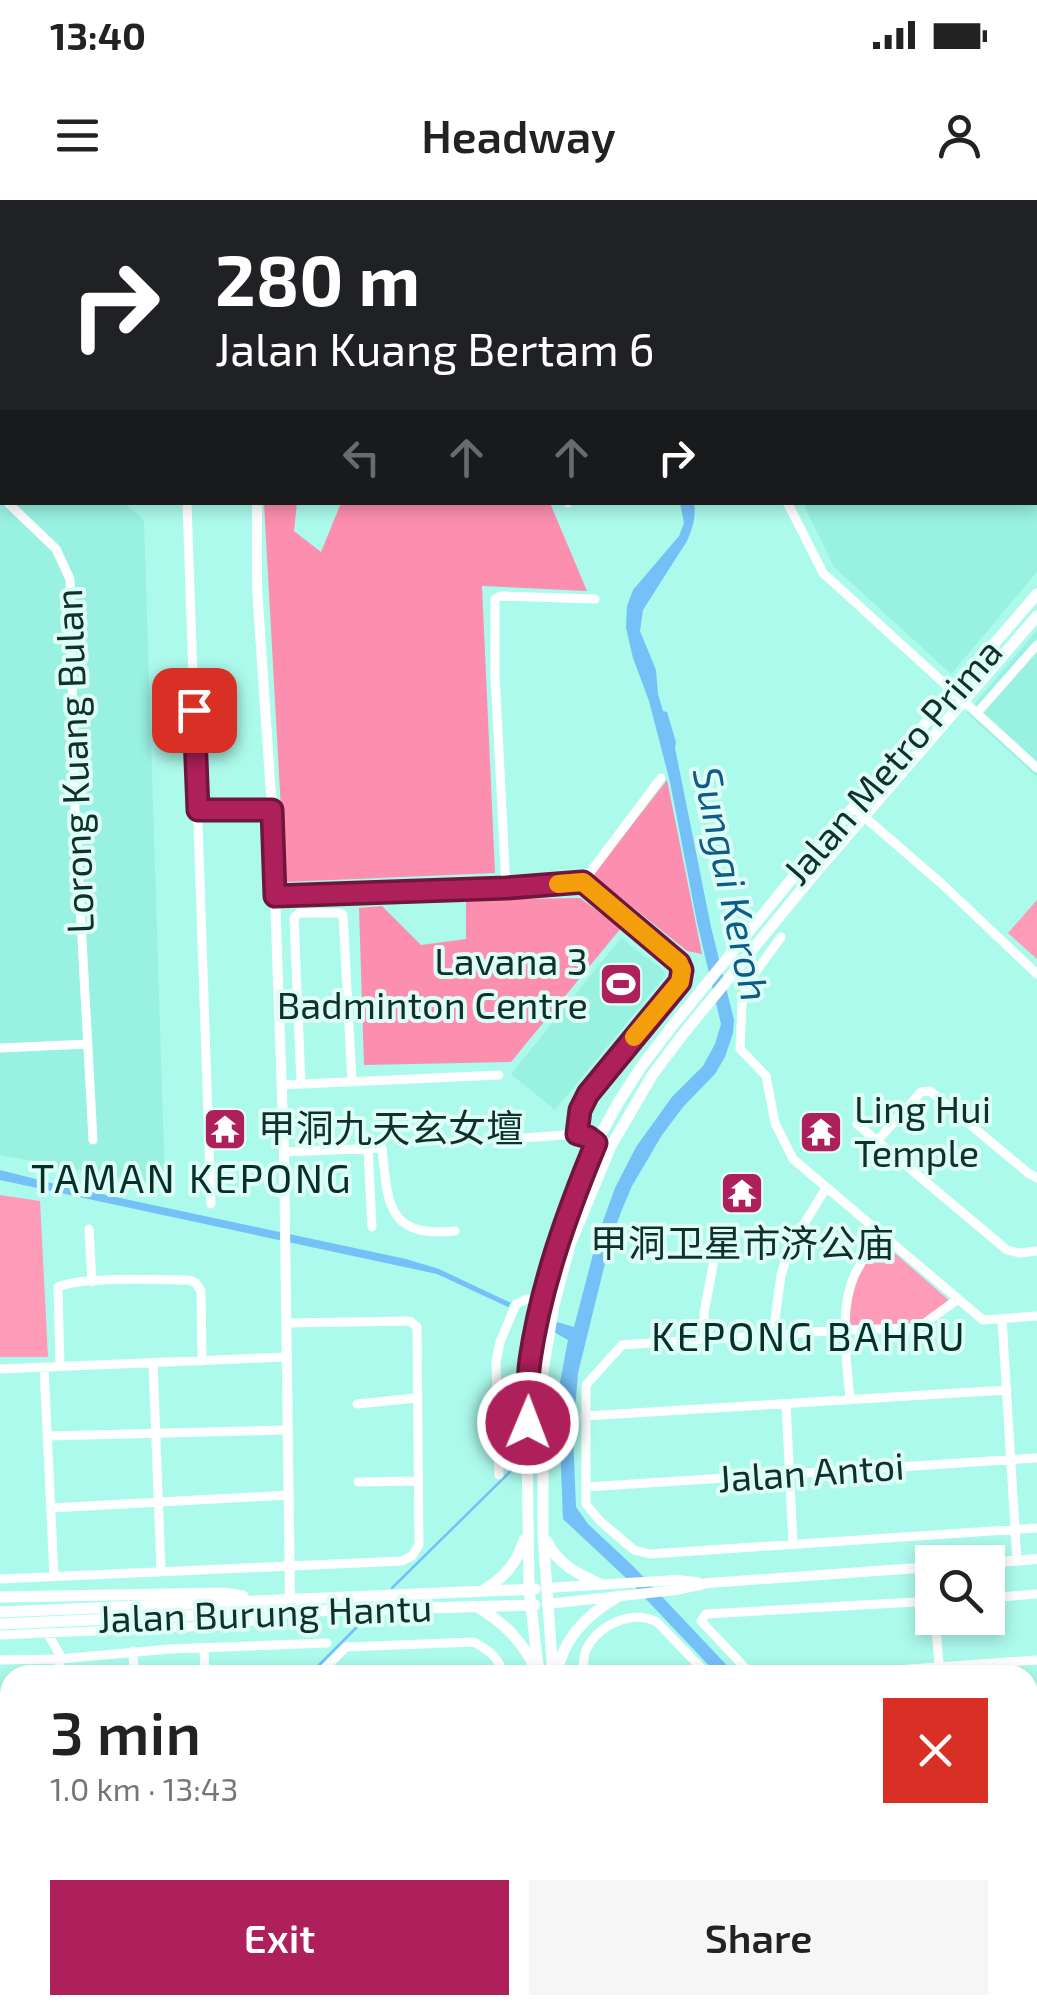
<!DOCTYPE html>
<html lang="en">
<head>
<meta charset="utf-8">
<style>
	:root { --surface:#fff; --page:#f6f6f6; --text:#222; --muted:#767676; --accent:#ad205b }
	body { margin:0; font-family:"Exo 2","Noto Sans SC",sans-serif; background:var(--page); color:var(--text); height:100vh; display:flex; flex-direction:column; font-size:38px; white-space:nowrap }
	* { box-sizing:border-box; margin:0 }
	p { font-size:32px; color:var(--muted) }
	.icon { flex:none; width:55px; height:55px; fill:none; stroke:currentColor; stroke-width:2; stroke-linecap:round; stroke-linejoin:round }
	.map { position:relative; flex:1; overflow:hidden }
	.drawer { position:absolute; left:0px; top:1465px; width:1038px; height:350px; display:flex; flex-direction:column; background:var(--surface); border-radius:30px 30px 0 0; box-shadow:0 5px 15px #0003 }
	.drawer>* { flex:none }
	.banner { position:absolute; left:0px; top:0px; width:1038px; height:305px; box-shadow:0 5px 15px #0003; background:#202124; color:#fff; overflow:hidden }
	.buttons { position:absolute; left:915px; top:1345px; display:grid; gap:20px }
	.buttons a { display:grid; place-items:center; width:90px; height:90px; border-radius:0px; background:var(--surface); box-shadow:0 5px 15px #0003; font-size:50px }
	.pin { position:absolute; display:grid; place-items:center; width:85px; height:85px; color:#fff; margin:-42px; border-radius:20px; box-shadow:0 5px 15px #0006 }
	.me { position:absolute; width:110px; margin:-55px; rotate:1deg; stroke-linejoin:round; filter:drop-shadow(0 0 8px #0008) }
	.turn { display:flex; align-items:center; gap:35px; height:210px; padding:0 50px; font-size:45px }
	.turn .icon { width:130px; height:130px; stroke-width:2.5 }
	.turn b { display:block; font-size:70px; line-height:85px }
	.lanes { display:flex; align-items:center; height:95px; padding:0 50px; background:#0003; justify-content:center; gap:50px; direction:ltr }
	.lanes .off { opacity:.35 }
	.round { display:grid; place-items:center; flex:none; width:105px; height:105px; border-radius:0px; background:var(--page) }
	.headline { display:flex; align-items:center; justify-content:space-between; height:170px; padding:0 50px }
	h1 { font-size:60px; font-weight:600; line-height:75px }
	.cta { display:flex; gap:20px; margin-top:auto; padding:20px 50px }
	.cta a { flex:1; height:115px; border-radius:0px; background:var(--accent); color:#fff; font-size:40px; font-weight:600; line-height:115px; text-align:center }
	.cta a+a { background:var(--page); color:var(--text) }
	.status { display:flex; justify-content:space-between; align-items:center; height:70px; padding:0 50px; background:var(--surface); direction:ltr }
	.status svg { height:28px; fill:currentColor }
	header { display:flex; justify-content:space-between; align-items:center; height:130px; padding:0 50px; background:var(--surface); font-size:45px; font-weight:600 }
	.map>svg:first-child { display:block }
	.built { fill:#98f1e1 }
	.green { fill:#fd9bb8 }
	.forest { fill:#fc8eaf }
	.water { fill:#74c0f7 }
	.lines { fill:none; stroke-linecap:round; stroke-linejoin:round }
	.stream { stroke:#74c0f7; stroke-width:2.5 }
	.minor { stroke:#fff; stroke-width:9 }
	.tertiary { stroke:#fff; stroke-width:10 }
	.secondary { stroke:#fff; stroke-width:11 }
	.primary { stroke:#bfcaa1; stroke-width:12 }
	.rail { stroke:#558a81; stroke-width:2.5; stroke-dasharray:12 12; stroke-linecap:butt }
	.route-casing { stroke:#70153b; stroke-width:25 }
	.route { stroke:#ad205b; stroke-width:18 }
	.slow { stroke:#f59e0b; stroke-width:18 }
	.labels { text-anchor:middle; stroke-width:8; stroke-linejoin:round; paint-order:stroke }
	.street-label { font-size:38px; fill:#10312b; stroke:#dffdf7 }
	.poi-label { font-size:38px; fill:#10312b; stroke:#dffdf7; text-anchor:start }
	.water-label { font-size:40px; font-style:italic; fill:#0e5b88; stroke:#dffdf7 }
	.neighbourhood-label { font-size:40px; letter-spacing:2.5px; fill:#04302a; stroke:#dffdf7 }
</style>
</head>
<body>
<div class="status"><b>13:40</b><svg viewBox="0 0 49 12"><path d="M0 12V9h3v3zM5 12V6h3v6zM10 12V3h3v9zM15 12V0h3v12zM26 1h20v11H26zM47 4h2v5h-2z"/></svg></div>
<header><svg class="icon" aria-label="menu" viewBox="0 0 24 24"><path d="M4 6h16M4 12h16M4 18h16"/></svg>Headway<svg class="icon" aria-label="person" viewBox="0 0 24 24"><circle cx="12" cy="8" r="4"/><path d="M4 21q1-7 8-7t8 7"/></svg></header>
<div class="map">
<svg width="1037" height="1815" viewBox="0 0 1037 1815">
	<rect width="100%" height="100%" fill="#acfaec"/>
	<path class="built" d="M1035,209L1037,210V372L951,474L834,367L803,303L1035,302Z
		M2,278V302L124,303L144,320L165,986L0,955V280Z
		M1037,430V577L967,513Z
		M621,738L663,770L665,776L555,910L511,874Z
		M1037,1548V1632L1028,1641V1549Z
		M327,1805H605L607,1815H327Z"/>
	<path class="green" d="M1037,700V759L1008,733Z
		M0,995L40,1001L48,1157H0Z
		M875,1041L897,1055L952,1103L918,1128L844,1130L851,1087Z"/>
	<path class="forest" d="M264,303H297L294,331L321,352L341,303H550L587,391L482,386L495,673L285,682Z
		M667,580L702,754L687,751L593,675Z
		M580,698L621,728L511,862L364,865L359,708L382,706L421,745L466,739V700Z"/>
	<path class="water" d="M680,303H694C696,317 693,327 687,341L643,410L640,431L656,470L658,494L663,511L667,512L676,542L675,548L711,727L734,820L733,833L725,857L715,874L683,907L662,935L632,986L621,1012L610,1043L578,1173L573,1235L576,1307L588,1324L633,1366L736,1475H718L625,1377L563,1319L558,1193L568,1140L554,1132L555,1123L557,1122L574,1127L598,1035L615,988L636,947L672,897L703,866L715,844L721,824L697,722L670,582L649,501L633,458L626,428L627,406L633,390L679,336L684,323Z
		M0,970L59,985L406,1059L439,1069L511,1103L508,1107L437,1074L0,980Z"/>
	<g class="lines">
		<path class="stream" d="M547,1236L559,1224
			M392,1388L523,1259
			M309,1475L364,1420
			M0,1800L10,1789"/>
		<path class="minor" d="M417,0L420,2
			M897,0L901,2
			M142,2L143,0
			M970,2L972,0
			M996,2L998,0
			M1035,110L1037,111
			M0,143L2,140
			M0,245L2,247
			M0,264L2,261
			M0,295L2,298
			M7,302L56,349L70,379L75,612L93,940
			M187,302L211,1004
			M568,302V303
			M787,302L823,373L1037,568
			M977,513L1037,445
			M853,607L942,684L1037,774
			M198,610H272
			M583,682L661,578
			M506,688L495,474V399L500,396L595,399
			M275,696L506,688L583,682L675,758C681,765 683,772 680,781L588,894L580,910L577,934
			M781,737L747,784L742,804L740,849L766,876L775,923L793,959L983,1120L1037,1116
			M0,848L88,844
			M301,884L294,718L299,713H340L343,715L352,882
			M281,885L499,875
			M857,924L1007,1050L1019,1053L1037,1051
			M497,940L577,934L588,937L596,943
			M877,941L921,892L930,891L1028,973L1037,978
			M368,949L372,1027
			M284,952L382,948C388,1003 386,1038 455,1031
			M89,1029L92,1082
			M958,1099L918,1128L844,1130L622,1145L586,1185V1304L600,1321L634,1350L650,1354L1037,1328
			M1002,1119L1017,1361
			M773,1135L781,1075L790,1047L826,988
			M705,1139L704,1113L715,1055
			M153,1162L161,1371
			M60,1166L58,1087C85,1076 157,1080 189,1080L196,1083L201,1091L202,1161
			M44,1167L54,1376
			M0,1169L286,1157
			M850,1200C847,1161 838,1111 855,1074C862,1060 872,1047 879,1033
			M357,1204L416,1198
			M786,1204L793,1343
			M585,1216L1007,1190
			M48,1236L287,1230
			M499,1275L496,1162L500,1142L516,1104L527,1099L542,1101
			M358,1282L417,1281
			M586,1287L1037,1258
			M51,1308L289,1295
			M0,1379L402,1361L412,1356L419,1345L417,1127L410,1121L286,1123
			M988,1398L1037,1394
			M935,1418L940,1475
			M48,1434L60,1455L59,1475
			M0,1435L233,1425L276,1416
			M204,1448L205,1475
			M133,1451L134,1475
			M0,1460L60,1459L170,1449L327,1443
			M318,1475L346,1447L474,1442C488,1450 501,1458 502,1475
			M583,1475C583,1467 583,1458 586,1450C598,1425 632,1409 657,1422L708,1475
			M752,1475L701,1421L706,1414L932,1401
			M827,1475L1037,1460
			M0,1524H10
			M1028,1530H1037
			M1028,1667L1037,1657
			M1028,1741L1037,1749
			M0,1752L1,1788
			M148,1805V1815
			M259,1805L260,1815
			M489,1805L491,1815
			M571,1805L574,1815
			M585,1805L588,1815
			M666,1805L669,1815
			M735,1805L738,1815
			M807,1805L810,1815
			M0,1807L10,1797
			M333,1807L384,1805
			M77,1808L124,1805"/>
		<path class="tertiary" d="M126,2L128,0
			M0,49L2,53
			M257,302V388L272,610L284,952L290,1399
			M988,1363L1037,1359
			M546,1388L676,1380L697,1382
			M547,1404L676,1390L708,1383L932,1367
			M77,1805V1815"/>
		<path class="secondary" d="M547,1341C557,1364 578,1374 600,1384
			M484,1390C505,1377 517,1363 524,1340
			M0,1397L225,1393L243,1396
			M479,1408C504,1423 521,1440 534,1466
			M0,1412L535,1389
			M0,1424L268,1412L535,1405
			M539,1475L529,1389L527,1248L529,1163L542,1101L568,1011L596,943L618,903L641,867L673,825L795,675L1037,394
			M553,1475L543,1333V1171L554,1105L570,1045L611,946L653,874L684,833L811,678L1037,416
			M557,1475C562,1438 589,1413 619,1396
			M625,1805L628,1815"/>
		<path class="primary" d="M784,0L788,2
			M820,0L824,2
			M1035,160L1037,161
			M1035,181L1037,182"/>
		<path class="rail" d="M809,0L813,2
			M1035,133L1037,135
			M1035,151L1037,153"/>
	</g>
	<g class="lines">
		<g class="route-casing">
			<path id="route" d="M194,510L198,610H272L275,696L506,688L583,682L679,763L682,770L680,782L588,894L580,910L577,934L588,937L596,943C567,1013 541,1085 530,1160C527,1181 528,1202 528,1223"/>
		</g>
		<use href="#route" class="route"/>
		<path class="slow" d="M558,684L583,682L679,763L682,770L680,782L634,837"/>
	</g>
	<defs>
		<g id="stadium-square" transform="scale(2.25)"><rect x="-9" y="-9" width="18" height="18" rx="4" fill="#ad205b" stroke="#dffdf7"/><path d="M0-5a6.5 5 0 1 0 0 10a6.5 5 0 1 0 0-10ZM-3.5-1.8h7v3.6h-7Z" fill="#fff"/></g>
		<g id="temple-square" transform="scale(2.25)"><rect x="-9" y="-9" width="18" height="18" rx="4" fill="#ad205b" stroke="#dffdf7"/><path d="M0-6L5-2H3V0L6.5 2.5H4V6H1.5V3h-3V6H-4V2.5H-6.5L-3 0V-2H-5Z" fill="#fff"/></g>
	</defs>
	<g fill-rule="evenodd">
		<use href="#stadium-square" x="621" y="784"/>
		<use href="#temple-square" x="225" y="929"/>
		<use href="#temple-square" x="821" y="932"/>
		<use href="#temple-square" x="742" y="993"/>
	</g>
	<g class="labels">
		<g class="street-label">
			<text transform="translate(75 561) rotate(-92)" y="13">Lorong Kuang Bulan</text>
			<text transform="translate(893 562) rotate(-49)" y="13">Jalan Metro Prima</text>
			<text transform="translate(811 1273) rotate(-4)" y="13">Jalan Antoi</text>
			<text transform="translate(265 1414) rotate(-2)" y="13">Jalan Burung Hantu</text>
		</g>
		<g class="poi-label">
			<text x="588" y="775" text-anchor="end">Lavana 3<tspan x="588" dy="44">Badminton Centre</tspan></text>
			<text x="854" y="923">Ling Hui<tspan x="854" dy="44">Temple</tspan></text>
			<text x="258" y="942">甲洞九天玄女壇</text>
			<text x="742" y="1057" text-anchor="middle">甲洞卫星市济公庙</text>
		</g>
		<g class="water-label">
			<text transform="translate(731 684) rotate(78)" y="14">Sungai Keroh</text>
		</g>
		<g class="neighbourhood-label">
			<text x="192" y="993">TAMAN KEPONG</text>
			<text x="809" y="1151">KEPONG BAHRU</text>
		</g>
	</g>
</svg>
<div class="buttons">
<a><svg class="icon" aria-label="search" viewBox="0 0 24 24"><circle cx="10" cy="10" r="6"/><path d="M15 15l6 6"/></svg></a>
</div>
<div class="pin" style="left:194px;top:510px;background:#d93025"><svg class="icon" aria-label="arrive" viewBox="0 0 24 24"><path d="M6 21V4h12l-3 4 3 4H6"/></svg></div>
<svg class="me" style="left:528px;top:1223px" viewBox="-20 -20 40 40"><circle r="17" fill="#ad205b" stroke="#fff" stroke-width="3"/><path d="M0-11L8 9 0 5-8 9z" fill="#fff"/></svg>
<div class="banner">
<div class="turn"><svg class="icon" aria-label="right" viewBox="0 0 24 24"><path d="M7 20v-9h11M14 6l5 5-5 5"/></svg><div><b>280 m</b>Jalan Kuang Bertam 6</div></div>
<div class="lanes"><svg class="icon off" aria-label="left" viewBox="0 0 24 24"><path d="M17 20v-9H6M10 6l-5 5 5 5"/></svg><svg class="icon off" aria-label="ahead" viewBox="0 0 24 24"><path d="M12 20V5M6 11l6-6 6 6"/></svg><svg class="icon off" aria-label="ahead" viewBox="0 0 24 24"><path d="M12 20V5M6 11l6-6 6 6"/></svg><svg class="icon" aria-label="right" viewBox="0 0 24 24"><path d="M7 20v-9h11M14 6l5 5-5 5"/></svg></div>
</div>
<section class="drawer">
<div class="headline"><div><h1>3 min</h1><p>1.0 km · 13:43</p></div><a class="round" style="background:#d93025;color:#fff"><svg class="icon" aria-label="close" viewBox="0 0 24 24"><path d="M6 6l12 12M18 6L6 18"/></svg></a></div>
<div class="cta"><a>Exit</a><a>Share</a></div>
</section>
</div>
</body>
</html>
